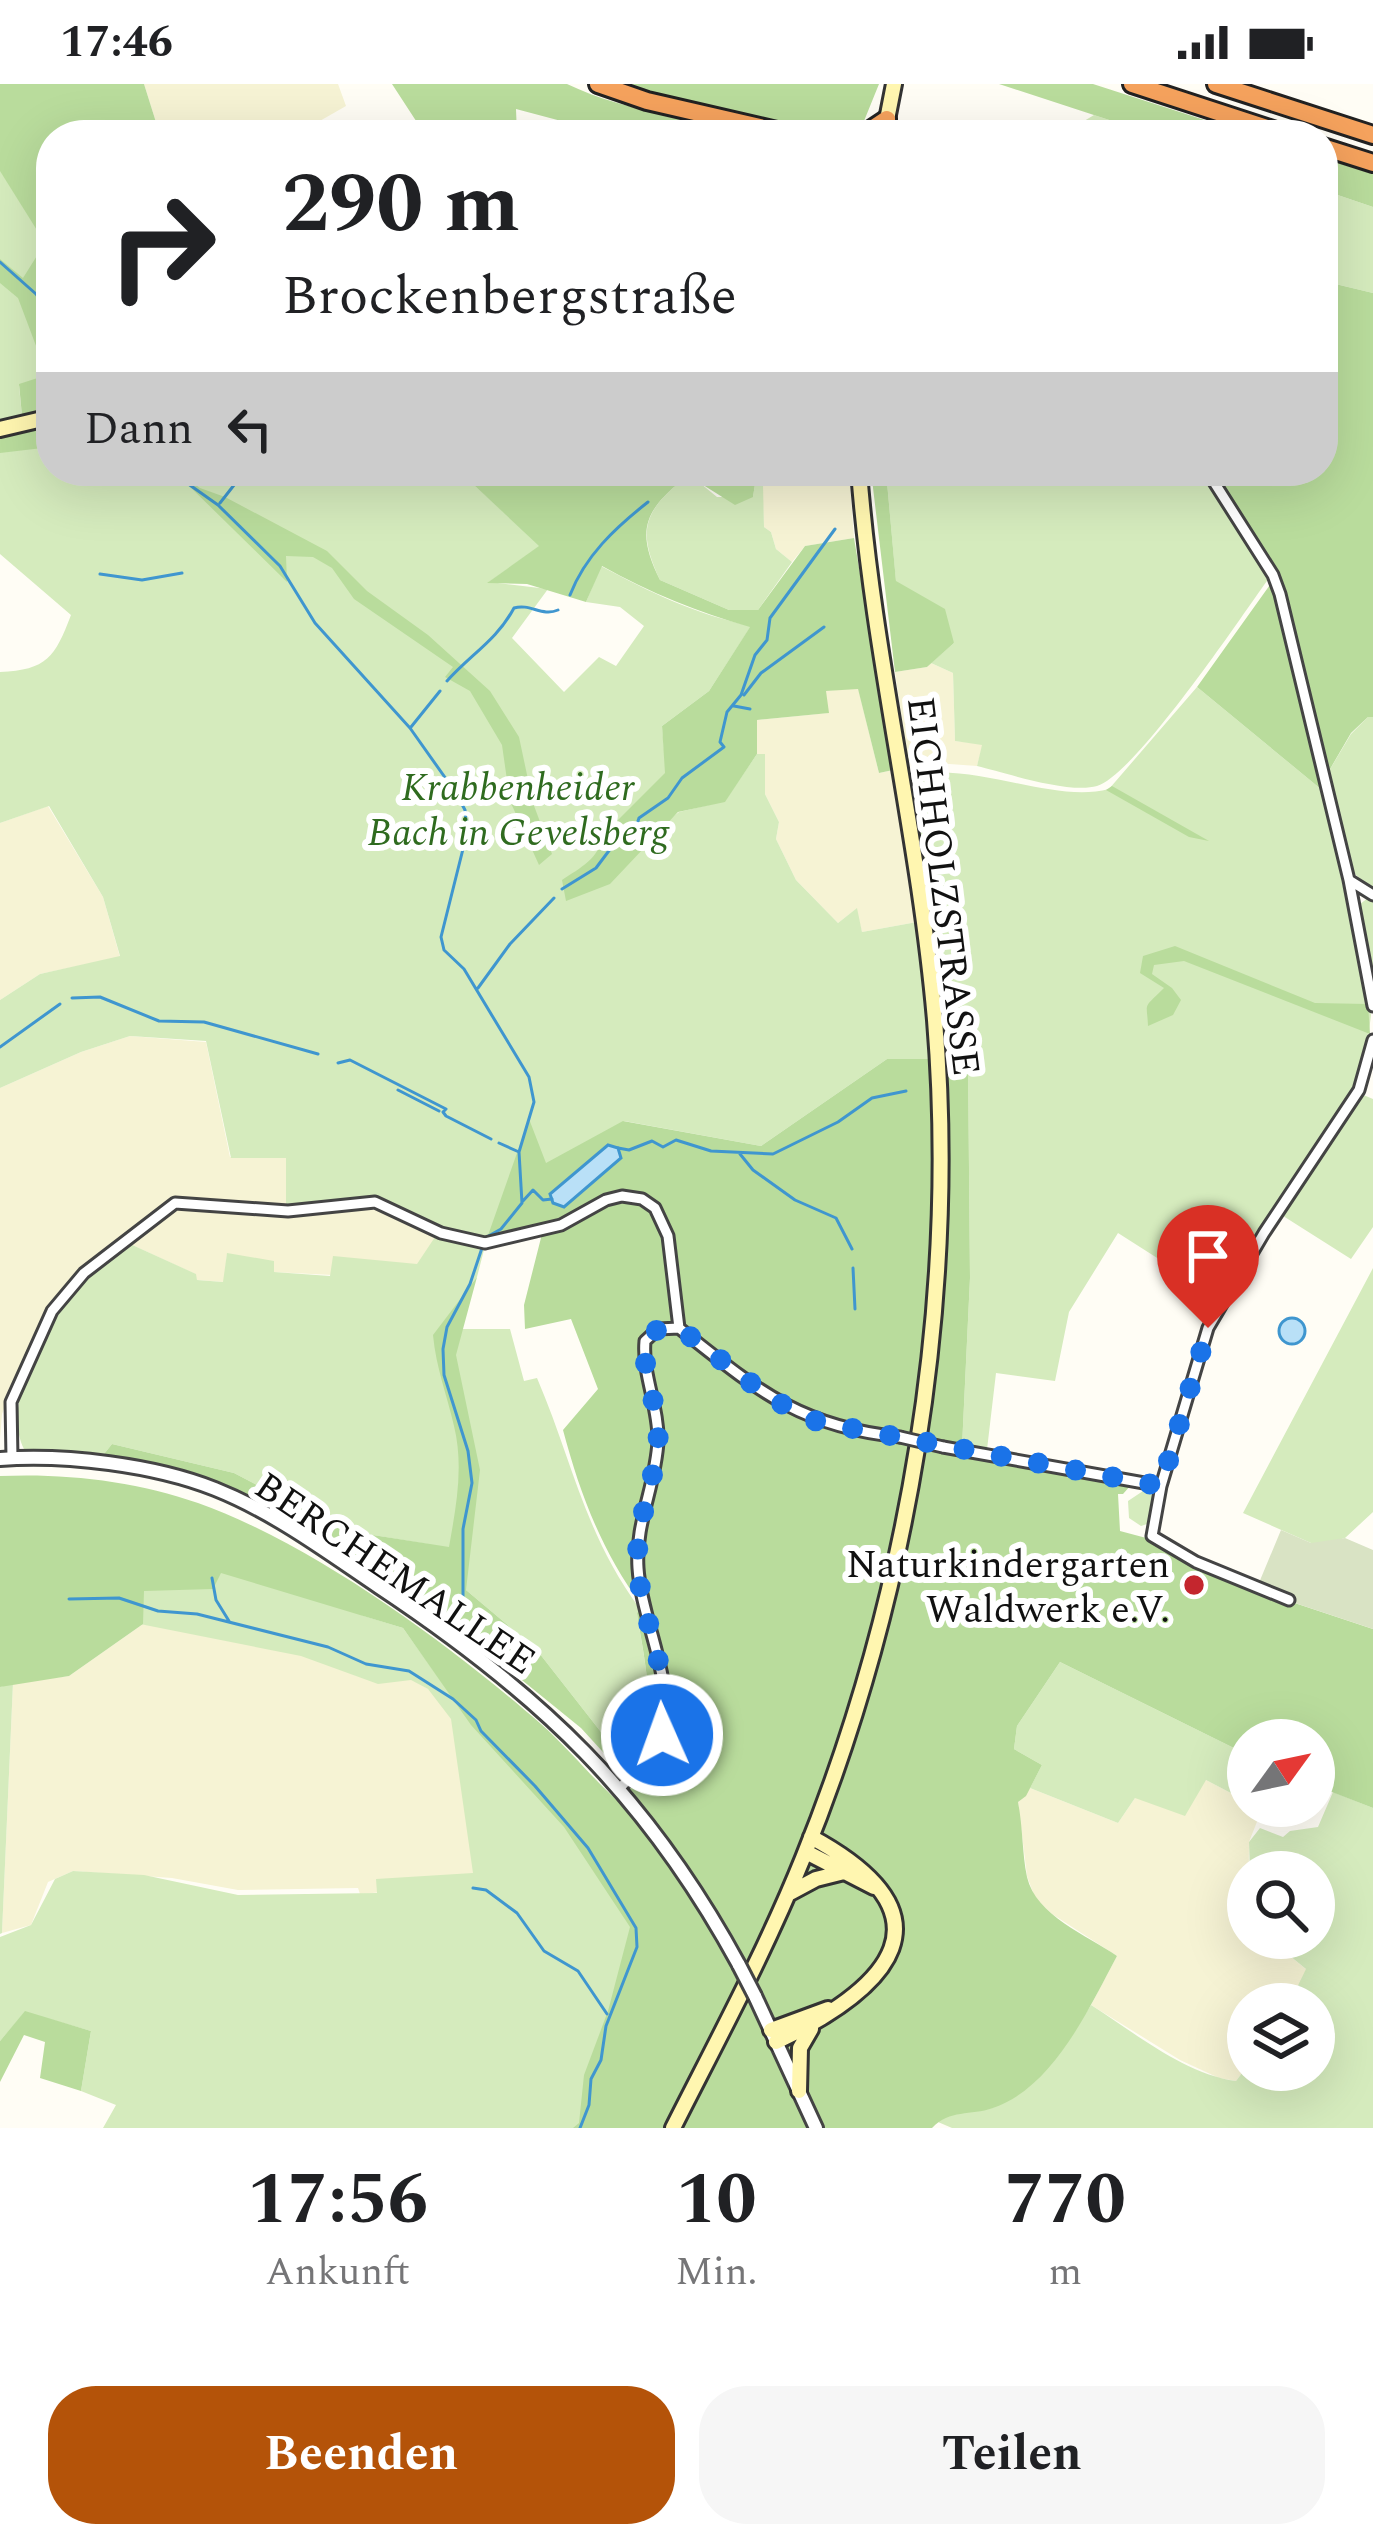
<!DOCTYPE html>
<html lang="de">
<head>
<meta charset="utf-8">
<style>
	:root { --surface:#fff; --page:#f6f6f6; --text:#202124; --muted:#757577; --accent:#b45309 }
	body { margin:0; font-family:Spectral,serif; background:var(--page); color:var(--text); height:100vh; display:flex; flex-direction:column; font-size:45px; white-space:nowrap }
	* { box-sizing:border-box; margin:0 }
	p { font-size:39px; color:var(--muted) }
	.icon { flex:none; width:66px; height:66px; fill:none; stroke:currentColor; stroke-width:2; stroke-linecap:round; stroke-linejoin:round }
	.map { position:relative; height:2044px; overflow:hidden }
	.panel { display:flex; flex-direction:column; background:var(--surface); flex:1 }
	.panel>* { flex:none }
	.banner { position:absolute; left:36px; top:36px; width:1302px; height:366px; border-radius:48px; box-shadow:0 12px 48px #0002; background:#fff; color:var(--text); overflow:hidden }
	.needle { width:78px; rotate:57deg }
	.buttons { position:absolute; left:1227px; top:1635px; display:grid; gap:24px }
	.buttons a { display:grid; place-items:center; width:108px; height:108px; border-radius:50%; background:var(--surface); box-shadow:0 12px 48px #0002; font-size:60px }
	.pin { position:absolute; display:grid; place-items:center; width:102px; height:102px; color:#fff; margin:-123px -51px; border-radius:50% 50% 50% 0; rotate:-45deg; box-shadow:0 0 12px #0007 }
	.pin .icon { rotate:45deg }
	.me { position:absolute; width:132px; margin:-66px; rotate:358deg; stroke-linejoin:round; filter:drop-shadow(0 0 9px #0008) }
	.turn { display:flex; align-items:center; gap:42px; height:252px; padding:0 48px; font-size:54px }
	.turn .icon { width:156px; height:156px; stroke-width:2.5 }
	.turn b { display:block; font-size:84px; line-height:102px }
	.then { display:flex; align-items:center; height:114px; padding:0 48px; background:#0003; gap:24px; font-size:45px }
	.eta { display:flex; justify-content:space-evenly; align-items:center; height:204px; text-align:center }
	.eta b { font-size:72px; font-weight:700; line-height:84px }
	.cta { display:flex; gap:24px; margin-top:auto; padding:24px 48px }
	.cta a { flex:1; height:138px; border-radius:48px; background:var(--accent); color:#fff; font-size:48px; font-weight:700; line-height:138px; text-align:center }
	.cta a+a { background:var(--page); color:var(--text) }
	.status { display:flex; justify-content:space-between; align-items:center; height:84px; padding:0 60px; background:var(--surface); direction:ltr }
	.status svg { height:33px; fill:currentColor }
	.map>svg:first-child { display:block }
	.farmland { fill:#f6f3d4 }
	.green { fill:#d5ebbd }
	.forest { fill:#b9dc9c }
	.cemetery { fill:#d9e3c4 }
	.water { fill:#b9e0f7; stroke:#3f96cf; stroke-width:3 }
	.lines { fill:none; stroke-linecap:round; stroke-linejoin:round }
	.stream { stroke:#3f96cf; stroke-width:3 }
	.minor-casing { stroke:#444; stroke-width:15 }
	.tertiary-casing { stroke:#444; stroke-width:18 }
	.secondary-casing { stroke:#333; stroke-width:20 }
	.motorway-casing { stroke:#222; stroke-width:22 }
	.minor { stroke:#fff; stroke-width:9 }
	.tertiary { stroke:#fff; stroke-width:12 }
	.secondary { stroke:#fff6b0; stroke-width:14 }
	.motorway { stroke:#f5a25d; stroke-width:16 }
	.minor-bridge-casing { stroke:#444; stroke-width:15; stroke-linecap:butt }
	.tertiary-bridge-casing { stroke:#444; stroke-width:18; stroke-linecap:butt }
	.minor-bridge { stroke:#fff; stroke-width:9 }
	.tertiary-bridge { stroke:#fff; stroke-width:12 }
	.route { stroke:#1a73e8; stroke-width:21; stroke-dasharray:0 37.8 }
	.poi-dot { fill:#c4262e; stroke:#fff; stroke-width:4.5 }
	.labels { text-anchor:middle; stroke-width:12; stroke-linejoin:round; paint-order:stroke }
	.park-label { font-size:39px; font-style:italic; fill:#2f6b1f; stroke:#fff }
	.street-label { font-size:39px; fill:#111; stroke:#fff }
	.poi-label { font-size:39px; fill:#111; stroke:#fff; text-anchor:end }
</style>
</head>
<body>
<div class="status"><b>17:46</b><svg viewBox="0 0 49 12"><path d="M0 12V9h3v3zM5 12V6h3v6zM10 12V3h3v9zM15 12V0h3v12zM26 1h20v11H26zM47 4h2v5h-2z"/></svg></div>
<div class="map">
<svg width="1373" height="2044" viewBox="0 0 1373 2044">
	<rect width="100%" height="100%" fill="#fffdf5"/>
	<path class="farmland" d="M144,0H338L346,22L318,38L323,51H160Z
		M726,387H849L854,454L805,462L792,478L776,465L771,448L764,443L762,396L741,397Z
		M931,579L953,589L955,657L983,660L977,682L908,677L895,588L927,583Z
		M858,604L879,689L893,686L917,838L862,848L856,825L838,839L796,796L776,755L779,738L765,710V670H757V636L828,629L825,607Z
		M48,722L103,813L120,873L40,890L0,916V739Z
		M130,952L206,958L230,1073H287L286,1123L378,1126L428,1150L478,1165L470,1198L273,1188L227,1170L224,1198L197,1196L195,1190L128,1159L159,1130L157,1126L123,1157L9,1312L2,1330L0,1355V1004L81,968Z
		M143,1540L246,1557L317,1575L357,1592L413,1596L433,1608L452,1636L458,1671L493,1791L420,1805L360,1810L358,1804L238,1806L172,1794L73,1787L48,1798L31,1841L2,1849L13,1599L69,1592Z
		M1206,1696L1248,1718V1722L1262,1725L1249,1758L1248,1854H1268L1307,1886L1289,1920H1248V1981L1236,1997L1219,1994L1180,1976L1091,1921L1117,1872L1052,1830L1035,1814L1027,1792L1018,1718L1030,1704L1118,1739L1135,1714Z"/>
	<path class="green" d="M0,0L51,51L47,291L19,302L22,332L0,337Z
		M1094,31L1155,51H1061Z
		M1323,106L1373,123V209L1323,197Z
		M51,338V387H459L540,462L489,498L548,505L512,554L564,608L599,573L616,582L644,542L620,523L586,518L601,482C649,508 698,531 751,542L709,607L662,642L670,735L679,728L725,717L757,670H765V710L779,738L776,755L796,796L838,839L857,824L862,848L917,838L930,975H887L761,1062L624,1037L482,1157L479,1163L485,1162L477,1193L443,1239L462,1245H510L524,1297L537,1294C573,1378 584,1449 640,1525L637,1529C641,1563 667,1660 624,1670L608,1657L536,1565L466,1506L427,1460L373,1451L309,1428L234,1389L112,1360L104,1370L24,1365C0,1318 49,1229 83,1194C95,1181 113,1170 128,1159L196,1190L197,1196L223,1198L227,1169L274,1177V1188L330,1192L333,1172L417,1180L439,1147L376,1116L286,1123V1074H231L206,957L130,952L81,968L0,1004V916L40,890L120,872L103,813L49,722L0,739V588C47,586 55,573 71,531L0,470V350Z
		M886,387H1203L1269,494C1241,533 1136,690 1097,702C1069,710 1006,689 977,682L982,661L955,657L953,589L931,579L954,559L896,498Z
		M680,398L700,399L717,413H753L755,400H763L764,443L771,448L776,465L792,478L758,526H729L660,496C639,451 641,430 680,398Z
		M1197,603L1322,706L1371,931L1366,971L1356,1003L1220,1214L1118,1149L1069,1228L1055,1297L996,1289L986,1374L962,1363L970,1194L968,976L951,975L913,691C977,678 1054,720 1109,705Z
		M1368,633H1373V806L1348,784L1326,692L1351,650Z
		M1368,814L1373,817V896L1358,834L1360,820Z
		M1361,1010L1373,1015V1143L1351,1175L1280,1130Z
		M1373,1184V1428L1345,1454L1327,1459H1311L1243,1429Z
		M1146,1405L1155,1409L1150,1439L1141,1442L1129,1434L1128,1417Z
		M127,1411L364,1532L403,1544L448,1607L540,1700L645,1851L629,2044H103L116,2021L81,2007L91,1947L25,1928L0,1957V1853L31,1841L55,1795L73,1787L144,1791L238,1811L377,1809L376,1795L473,1789L451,1635L428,1605L411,1596L378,1600L301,1572L140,1540Z
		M1060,1578L1248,1671V1718L1206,1696L1185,1732L1135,1714L1118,1739L1030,1704L1042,1681L1014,1665L1017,1642Z
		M13,1599L2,1849L0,1850V1603Z
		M1333,1708L1373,1724V2044H952L938,2038L943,2032L995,2023L1068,1957L1091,1921C1134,1948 1184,1990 1236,1997L1248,1981V1986H1314V1920H1289L1306,1885L1268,1854H1314V1788H1250L1249,1758L1260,1744L1283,1753L1290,1747L1318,1743Z"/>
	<path class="forest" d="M0,0H144L160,51H51V327L22,332L19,300L47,291L18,214L0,199V175L23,194L45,159L0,87Z
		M392,0H567C632,31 702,35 770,51H614L516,25L517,51H437L434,39L420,43Z
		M620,0H879L864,37L850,51H827Z
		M999,0H1093L1251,51H1155Z
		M1323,74L1373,90V123L1323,106Z
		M1323,197L1373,209V633H1368L1351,649L1326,692L1279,494L1211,387H1323Z
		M51,338V363L0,369V350Z
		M167,387H176L200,404L225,413L327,467L367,507L428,551L490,607L519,653L533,719L552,770L539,781L510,717L502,661L470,607L445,593L453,583L354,515L332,484L313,473L286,472L287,498L180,393Z
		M459,387H718L728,398L755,400L753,413L735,421L700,399L680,398C641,430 638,451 660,496L729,526H758L805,462L854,454L893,686L879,689L858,605L826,607L829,629L757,636V670L725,718L678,728L610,800L566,817L562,796C580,784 600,774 602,752L665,689L662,642L709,607L750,543C698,528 650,509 602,482L586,518L527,500L487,499L539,462Z
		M871,387H886L896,497L945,525L954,559L927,583L895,588Z
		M1272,498L1276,507L1322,706L1197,603Z
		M1112,702L1209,757L1189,753L1106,706Z
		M1175,862L1315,919L1368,920L1370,950L1184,877L1154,881L1152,890L1172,904L1181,916L1173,931L1148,942C1147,917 1142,926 1164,904L1140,889L1143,872Z
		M887,975H968L970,1194L962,1363L1131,1401L1123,1410H1118L1120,1447L1150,1455L1256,1506L1373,1545V1724L1314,1701V1656H1248V1671L1060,1578L1017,1642L1014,1665L1042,1681L1026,1712L1018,1718C1023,1743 1022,1769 1027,1793C1036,1832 1087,1851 1117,1872C1089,1924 1054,2003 993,2024C970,2032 950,2025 932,2044H573L579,2039L584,1991L608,1927L630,1843L564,1743L471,1641L403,1544L221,1489L213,1505L144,1507L143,1540L69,1592L0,1603V1392C65,1389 136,1397 198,1419C313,1460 449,1560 541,1640C568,1664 591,1693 618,1717L661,1671L657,1657L640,1678L623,1690L581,1644L502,1580L283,1431L212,1396L104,1370L112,1360L234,1389L309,1428L373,1451L449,1463C456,1423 464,1383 454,1342C447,1311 436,1284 433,1251L477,1193L456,1271L480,1386L466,1506L536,1565L608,1657L624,1670C667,1660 641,1562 637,1529L642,1522C602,1468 580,1410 563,1346L598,1305L571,1235L525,1245L524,1221L544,1142L486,1157L529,1035L546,1079L623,1037L761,1062Z
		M25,1927L91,1947L81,2007L40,1994L45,1958L24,1951L0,1998V1957Z"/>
	<path class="cemetery" d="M1281,1446L1311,1459L1345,1454L1373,1466V1545L1256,1506Z"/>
	<path class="water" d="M608,1061L618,1064L621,1074L564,1123L553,1119L550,1110Z
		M1279 1247a13 13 0 1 1 26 0a13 13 0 1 1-26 0Z"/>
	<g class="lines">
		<path class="stream" d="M0,178L36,210L51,231
			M170,387L218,421L280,482L315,539L410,644L456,709L465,726L467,749L441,853L444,866L464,885L529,993L534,1018L519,1068L522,1119L501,1145L485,1154
			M220,419L245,387
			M100,490L142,496L182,489
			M570,511C585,472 615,444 648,418
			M447,597C470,571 497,556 514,524C530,519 542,533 558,526
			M744,611L761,589L824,543
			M734,622L750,625
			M411,643L440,607
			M562,805L596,784L611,764L633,752L639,734L668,714L682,694L724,663L720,658L727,628L741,611L755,571L767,556L770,534L835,445
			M478,904L510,860L554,814
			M72,914L100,913L159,937L204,938L318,970
			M0,963L60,920
			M338,979L350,976L446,1025L443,1028L446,1032L491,1055
			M398,1006L439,1027
			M499,1059L519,1068
			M618,1064L629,1066L652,1057L663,1063L676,1056L711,1067L773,1070L838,1038L872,1014L906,1007
			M740,1070L753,1086L795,1116L836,1134L852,1165
			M522,1118L533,1106L543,1116L552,1115
			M853,1184L855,1225
			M212,1494L216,1516L229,1537
			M69,1515L119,1514L158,1527L197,1530L328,1563L366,1580L409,1587L453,1615L476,1636L481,1647L535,1702L588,1764L636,1844L637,1863L606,1942L601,1976L591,1995L589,2021L580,2044
			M463,1515V1445L472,1399L468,1367L444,1291L443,1265L447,1243L470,1200L482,1164
			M473,1804L486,1806L517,1829L544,1867L578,1887L607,1930"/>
		<g class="minor-casing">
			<path id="minor" d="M922,44L929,51
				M1207,387L1273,491L1280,510L1349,796L1373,922
				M1349,796L1373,811
				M943,1363L1161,1402
				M12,1374L11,1318L52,1227L84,1189L175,1119L288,1127L375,1118L441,1149L485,1159L561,1141L606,1116L622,1112L642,1115L655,1124L668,1152L679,1244
				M1289,1516L1196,1478L1152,1452L1161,1402L1208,1244L1264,1149L1359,1006L1373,956
				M620,1704C637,1686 657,1670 663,1646C675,1598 641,1534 638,1484C635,1439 656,1401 658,1357C659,1323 642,1291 645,1257L658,1245L679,1244C755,1304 798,1343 900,1353"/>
		</g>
		<g class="tertiary-casing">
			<path id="tertiary" d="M0,1375C65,1370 155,1381 215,1405C275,1429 327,1468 379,1503C540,1610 646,1710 739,1881
				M755,1912L816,2044"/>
		</g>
		<g class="secondary-casing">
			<path id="secondary" d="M884,51L894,0
				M0,345L51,333
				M806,1768L874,1803
				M788,1810L816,1795L844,1788
				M771,1946L828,1925
				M776,1958C891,1903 957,1832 811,1753
				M799,2007L800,1964L811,1945
				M673,2044C718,1955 766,1866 803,1774C909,1513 958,1217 935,936C919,752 873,572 859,387"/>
		</g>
		<g class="motorway-casing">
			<path id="motorway" d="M598,0L647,17L794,51
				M1132,0L1288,51
				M1216,0L1373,51
				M863,51L887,35
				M1323,63L1373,79"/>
		</g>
		<use href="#minor" class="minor"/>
		<use href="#tertiary" class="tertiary"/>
		<use href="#secondary" class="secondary"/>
		<use href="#motorway" class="motorway"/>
		<g class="minor-bridge-casing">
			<path id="minor-bridge" d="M900,1353L943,1363"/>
		</g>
		<g class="tertiary-bridge-casing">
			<path id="tertiary-bridge" d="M739,1881L755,1912"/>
		</g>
		<use href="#minor-bridge" class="minor-bridge"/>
		<use href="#tertiary-bridge" class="tertiary-bridge"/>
	</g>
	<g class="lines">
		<path class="route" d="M662,1651C674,1596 643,1541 638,1486C634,1441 654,1402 658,1358C660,1324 642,1292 645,1257L658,1245L679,1244L772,1315L818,1338L1161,1402L1208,1244"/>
	</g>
	<circle class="poi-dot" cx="1194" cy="1501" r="12"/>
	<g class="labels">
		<g class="park-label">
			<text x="518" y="716">Krabbenheider<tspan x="518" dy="45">Bach in Gevelsberg</tspan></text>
		</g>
		<g class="street-label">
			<text transform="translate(945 802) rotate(83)" y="14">EICHHOLZSTRASSE</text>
			<text transform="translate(396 1488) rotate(34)" y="14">BERCHEMALLEE</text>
		</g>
		<g class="poi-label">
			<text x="1170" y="1493">Naturkindergarten<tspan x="1170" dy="45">Waldwerk e.V.</tspan></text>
		</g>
	</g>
</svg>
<div class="buttons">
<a><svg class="needle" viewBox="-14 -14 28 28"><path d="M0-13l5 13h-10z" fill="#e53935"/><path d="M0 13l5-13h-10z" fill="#757577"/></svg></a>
<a><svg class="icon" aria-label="search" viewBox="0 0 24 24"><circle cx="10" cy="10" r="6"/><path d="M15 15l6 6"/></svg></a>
<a><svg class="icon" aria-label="layers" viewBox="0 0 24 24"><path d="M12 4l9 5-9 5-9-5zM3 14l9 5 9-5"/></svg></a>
</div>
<div class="pin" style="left:1208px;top:1244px;background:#d93025"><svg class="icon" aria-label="arrive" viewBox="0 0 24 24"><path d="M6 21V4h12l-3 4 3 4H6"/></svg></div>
<svg class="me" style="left:662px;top:1651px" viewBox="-20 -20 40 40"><circle r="17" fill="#1a73e8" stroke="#fff" stroke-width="3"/><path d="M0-11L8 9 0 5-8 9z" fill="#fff"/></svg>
<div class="banner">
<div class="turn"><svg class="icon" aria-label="right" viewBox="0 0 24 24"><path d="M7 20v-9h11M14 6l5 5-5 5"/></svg><div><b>290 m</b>Brockenbergstraße</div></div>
<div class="then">Dann<svg class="icon" aria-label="left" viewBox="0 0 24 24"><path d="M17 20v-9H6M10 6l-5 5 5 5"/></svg></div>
</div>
</div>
<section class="panel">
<div class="eta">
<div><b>17:56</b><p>Ankunft</p></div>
<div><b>10</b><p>Min.</p></div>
<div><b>770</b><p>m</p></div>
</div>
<div class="cta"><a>Beenden</a><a>Teilen</a></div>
</section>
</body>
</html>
